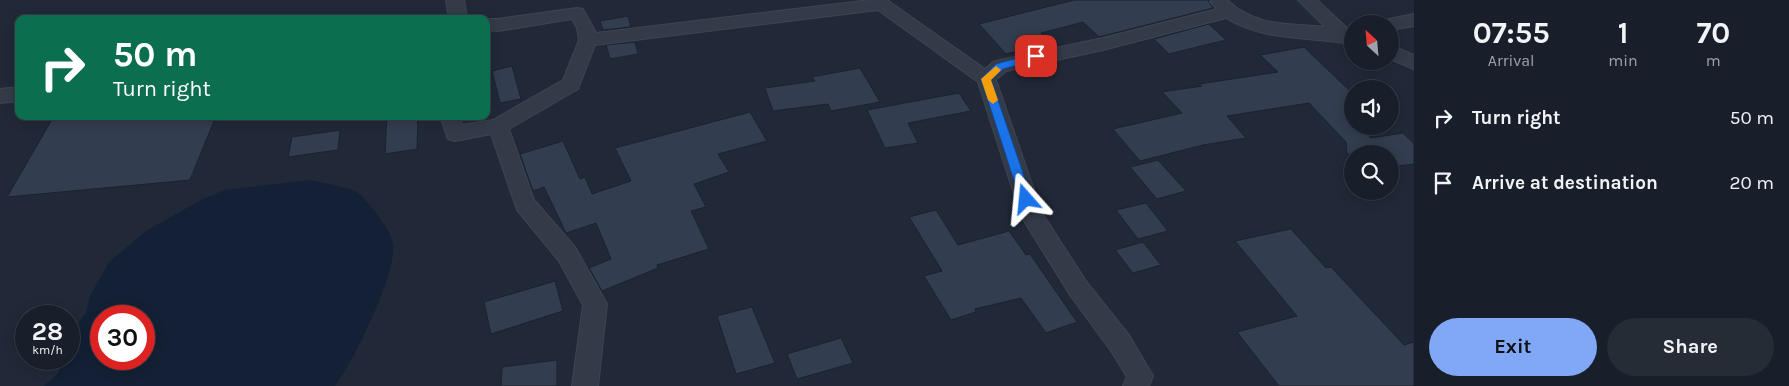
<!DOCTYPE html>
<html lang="en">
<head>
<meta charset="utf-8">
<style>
	:root { --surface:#191f2a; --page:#262c36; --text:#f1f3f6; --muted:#9fa2a8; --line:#373d47; --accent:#81a7f7 }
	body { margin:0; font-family:Karla,sans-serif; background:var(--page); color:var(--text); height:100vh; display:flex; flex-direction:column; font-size:19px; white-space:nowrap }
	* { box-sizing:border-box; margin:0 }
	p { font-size:16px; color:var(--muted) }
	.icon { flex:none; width:28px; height:28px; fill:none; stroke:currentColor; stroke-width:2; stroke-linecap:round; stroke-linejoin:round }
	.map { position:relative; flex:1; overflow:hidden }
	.side { display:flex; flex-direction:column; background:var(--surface); width:375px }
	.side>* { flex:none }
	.banner { position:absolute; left:15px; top:15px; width:475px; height:105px; border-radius:10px; box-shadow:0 2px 12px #0003,0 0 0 1px var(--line); background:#0b6e4f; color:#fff; overflow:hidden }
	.needle { width:32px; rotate:334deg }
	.controls { position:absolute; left:1344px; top:15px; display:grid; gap:10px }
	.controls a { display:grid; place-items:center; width:55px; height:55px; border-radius:50%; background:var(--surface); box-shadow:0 2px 12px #0003,0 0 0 1px var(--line); font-size:25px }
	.speed { position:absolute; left:15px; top:305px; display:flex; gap:10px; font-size:25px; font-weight:700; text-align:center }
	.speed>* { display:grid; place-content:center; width:65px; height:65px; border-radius:50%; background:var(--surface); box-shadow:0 2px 12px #0003,0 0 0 1px var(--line); line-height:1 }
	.speed small { font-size:12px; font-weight:400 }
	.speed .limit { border:8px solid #d22; background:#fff; color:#111 }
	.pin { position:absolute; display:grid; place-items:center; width:42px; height:42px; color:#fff; margin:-21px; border-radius:10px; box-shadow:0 2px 8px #0006 }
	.me { position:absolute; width:55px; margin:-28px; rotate:342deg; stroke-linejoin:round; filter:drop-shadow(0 0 4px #0008) }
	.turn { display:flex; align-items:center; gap:18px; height:105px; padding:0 15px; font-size:22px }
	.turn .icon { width:65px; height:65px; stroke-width:2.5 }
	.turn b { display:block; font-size:35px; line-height:42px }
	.eta { display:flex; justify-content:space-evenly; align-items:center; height:85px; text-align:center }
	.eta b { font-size:30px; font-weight:700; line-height:35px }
	.action { display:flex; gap:10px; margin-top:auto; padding:10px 15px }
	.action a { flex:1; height:58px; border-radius:30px; background:var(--accent); color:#111; font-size:20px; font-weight:700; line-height:58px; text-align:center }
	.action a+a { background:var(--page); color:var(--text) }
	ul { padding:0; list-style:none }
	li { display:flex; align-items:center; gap:15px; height:65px; padding:0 15px }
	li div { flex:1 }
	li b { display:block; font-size:19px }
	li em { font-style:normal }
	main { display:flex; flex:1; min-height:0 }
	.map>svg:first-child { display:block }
	.water { fill:#142035; fill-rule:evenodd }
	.building { fill:#323d4f; stroke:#1b222f }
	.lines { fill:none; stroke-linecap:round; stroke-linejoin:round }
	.street-casing { stroke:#3d4452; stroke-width:2 }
	.street { fill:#343b48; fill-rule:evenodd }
	.route { fill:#1a73e8; stroke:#114b97 }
	.slow { fill:#f59e0b }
</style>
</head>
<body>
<main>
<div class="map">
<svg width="1414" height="386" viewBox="0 0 1414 386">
	<rect width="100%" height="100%" fill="#212938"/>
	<path class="water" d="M310,180C322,183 350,187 358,193C368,201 391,230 393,243C398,271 353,363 335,386H44L59,372V359H69V336L86,312L90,296L109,262L146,231L201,200L225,190ZM101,316H144V359H101Z"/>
	<path class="building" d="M1074,0H1209V3L1213,8L1099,37L1083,22L1041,33L1050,43L1006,54L979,24Z
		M628,16L631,27L603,30L600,21Z
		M1209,24L1226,40L1169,54L1154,39Z
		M635,42L638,54L610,59L606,45Z
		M1304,47L1352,93V126H1360L1371,138L1403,133L1414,144V164L1390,167V154H1347L1346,142L1309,103L1227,116L1246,138L1203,145L1140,161L1113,129L1182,113L1162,92L1202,86L1199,84L1278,72L1260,55Z
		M512,66L521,99L500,103L492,71Z
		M860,68L880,102L831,111L828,104L773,111L765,88L815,81L812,77Z
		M959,93L971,111L908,123L918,143L885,148L867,110Z
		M750,112L767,141L718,154L729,172L694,184L706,207L691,211L709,249L657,265L658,268L602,291L589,268L611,259L596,223L566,233L544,187L533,191L520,154L563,141L580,179L585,177L592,194L631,181L615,148Z
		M54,116H216L190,180L7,197Z
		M387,116H418L417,149L385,154Z
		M340,130L338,150L288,157L292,137Z
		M1158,160L1186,191L1157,199L1130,167Z
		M1146,203L1168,231L1138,239L1116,210Z
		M936,210L958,245L1009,231L1026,255L1030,254L1077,322L1046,333L1021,298L975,309L976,312L951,320L924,276L942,271L909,217Z
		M1291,229L1326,268L1331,267L1404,345L1414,342V386H1279L1237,332L1297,316L1235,241Z
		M1143,242L1161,265L1133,273L1115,250Z
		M555,281L563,311L491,334L484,302Z
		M752,307L775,363L736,374L717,316Z
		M841,338L853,363L797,379L787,354Z
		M557,360V386H501L502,367Z"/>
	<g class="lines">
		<g class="street-casing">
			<path id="street" d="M446,0H464L467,19H449Z
				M870,0H887L985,69L993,62L1000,60L1103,38L1217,9L1210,2L1212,0H1227C1258,28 1287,23 1325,27L1298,0H1317L1348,29H1352V44C1311,37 1262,41 1226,18L1103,50L1006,71L996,80L1042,213L1086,281L1129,335L1153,376L1149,386H1123L1127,377L1111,351L1070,295L1021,216L978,82L878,10L595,45L578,89L509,129L534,200L575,247L607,304L598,386H572L583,305L559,261L517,210L491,134L455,141L448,139L440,116H460L462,125L493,120L563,80L579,40L577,28L572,19L498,31L486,30L485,19H498L577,8L583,9L596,33Z
				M1414,14V26L1390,30V24H1381L1384,20Z
				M1390,45L1414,55V69L1390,59Z
				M19,87V101L0,103V89Z"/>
		</g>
		<use href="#street" class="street"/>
	</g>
	<path class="route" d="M1036,53L1039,54V59L1003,69L991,80L1032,199L1026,203L1020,199L981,79L996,64Z"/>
	<path class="slow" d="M996,66L1001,70L991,80L998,100L993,104L988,100L981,79Z"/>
</svg>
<div class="controls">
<a><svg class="needle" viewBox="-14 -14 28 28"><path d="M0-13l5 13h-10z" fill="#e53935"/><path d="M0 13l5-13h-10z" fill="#9fa2a8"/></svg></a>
<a><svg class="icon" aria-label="sound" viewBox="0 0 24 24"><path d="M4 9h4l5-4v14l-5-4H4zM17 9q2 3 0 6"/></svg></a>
<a><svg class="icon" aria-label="search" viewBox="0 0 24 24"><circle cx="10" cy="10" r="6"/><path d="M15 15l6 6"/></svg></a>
</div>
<div class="speed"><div>28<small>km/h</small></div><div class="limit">30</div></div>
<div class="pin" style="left:1036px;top:56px;background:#d93025"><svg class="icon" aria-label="arrive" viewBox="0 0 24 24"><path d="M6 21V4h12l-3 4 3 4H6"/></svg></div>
<svg class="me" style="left:1026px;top:199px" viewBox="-20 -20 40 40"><path d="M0-17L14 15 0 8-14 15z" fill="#1a73e8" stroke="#fff" stroke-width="4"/></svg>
<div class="banner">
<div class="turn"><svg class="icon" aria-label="right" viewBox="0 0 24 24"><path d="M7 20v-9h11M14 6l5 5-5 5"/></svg><div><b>50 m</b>Turn right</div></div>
</div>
</div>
<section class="side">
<div class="eta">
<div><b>07:55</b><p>Arrival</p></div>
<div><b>1</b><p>min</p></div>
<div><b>70</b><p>m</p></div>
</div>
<ul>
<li><svg class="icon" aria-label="right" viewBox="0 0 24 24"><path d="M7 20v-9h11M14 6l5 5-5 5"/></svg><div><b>Turn right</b></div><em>50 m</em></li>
<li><svg class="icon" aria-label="arrive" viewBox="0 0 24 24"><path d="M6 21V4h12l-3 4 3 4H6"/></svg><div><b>Arrive at destination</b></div><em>20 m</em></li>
</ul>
<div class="action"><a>Exit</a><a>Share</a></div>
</section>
</main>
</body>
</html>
